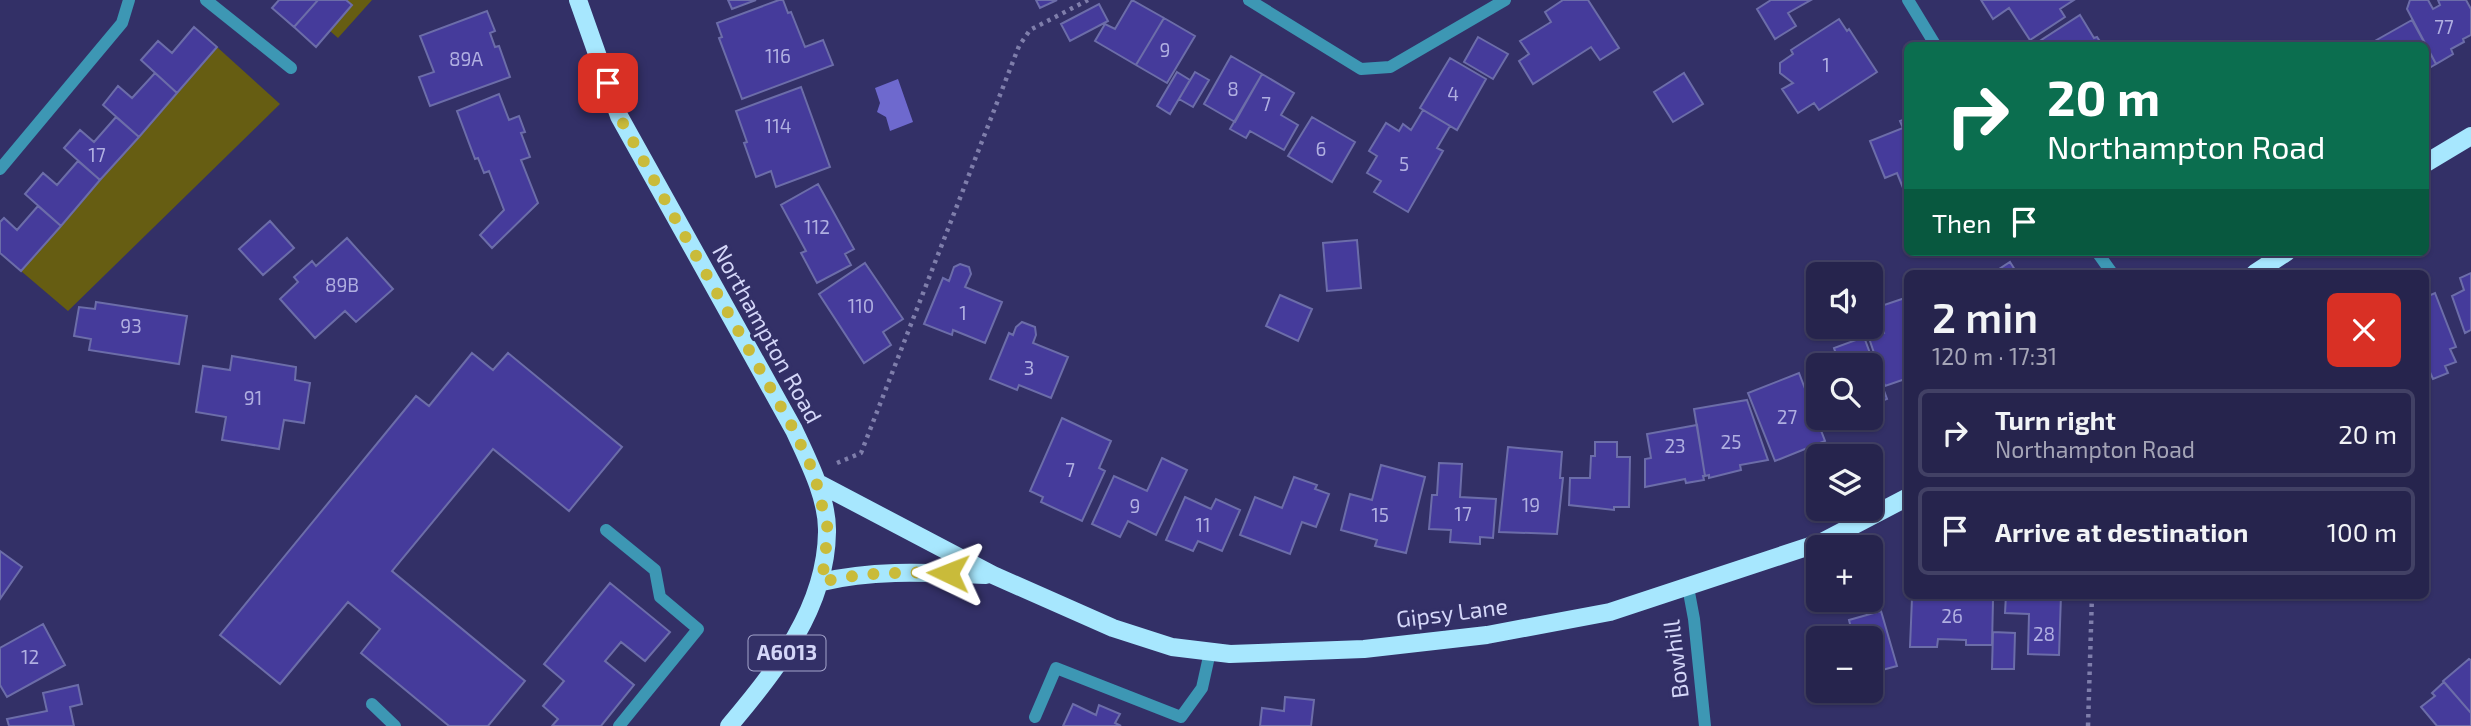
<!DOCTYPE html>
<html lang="en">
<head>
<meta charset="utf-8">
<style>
	:root { --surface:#26244d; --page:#2e2c54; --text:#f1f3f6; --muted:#a4a4b6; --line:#424165 }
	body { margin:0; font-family:"Exo 2",sans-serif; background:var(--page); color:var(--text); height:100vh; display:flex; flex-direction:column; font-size:26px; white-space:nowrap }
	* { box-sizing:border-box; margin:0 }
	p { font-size:23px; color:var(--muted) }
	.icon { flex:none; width:38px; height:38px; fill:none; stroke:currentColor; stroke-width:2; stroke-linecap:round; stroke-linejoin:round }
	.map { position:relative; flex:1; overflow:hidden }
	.panel { position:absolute; left:1904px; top:270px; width:525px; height:329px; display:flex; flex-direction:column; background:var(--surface); border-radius:10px; box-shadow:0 2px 5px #0004,0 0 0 2px var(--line) }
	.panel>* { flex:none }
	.top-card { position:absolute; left:1904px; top:42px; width:525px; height:214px; border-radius:10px; box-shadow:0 2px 5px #0004,0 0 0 2px var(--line); background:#0b6e4f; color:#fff; overflow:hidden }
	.tools { position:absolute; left:1806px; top:262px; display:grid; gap:14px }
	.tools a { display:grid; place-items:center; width:77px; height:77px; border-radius:10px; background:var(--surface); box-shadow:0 2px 5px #0004,0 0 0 2px var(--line); font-size:35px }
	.pin { position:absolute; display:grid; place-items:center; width:60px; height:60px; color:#fff; margin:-30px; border-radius:14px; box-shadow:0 4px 10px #0006 }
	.me { position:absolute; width:77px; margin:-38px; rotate:272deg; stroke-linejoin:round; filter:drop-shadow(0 0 5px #0008) }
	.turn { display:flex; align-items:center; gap:24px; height:147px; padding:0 28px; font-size:32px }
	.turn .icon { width:91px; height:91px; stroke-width:2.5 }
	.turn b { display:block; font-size:49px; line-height:60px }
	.then { display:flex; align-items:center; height:66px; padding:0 28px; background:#0003; gap:14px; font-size:26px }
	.round { display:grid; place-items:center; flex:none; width:74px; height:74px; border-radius:10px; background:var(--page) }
	.headline { display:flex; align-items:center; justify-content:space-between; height:119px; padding:0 28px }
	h1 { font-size:42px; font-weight:600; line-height:52px }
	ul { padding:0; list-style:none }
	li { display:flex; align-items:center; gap:21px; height:88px; margin:0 14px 10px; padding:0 14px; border:4px solid var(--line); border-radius:10px }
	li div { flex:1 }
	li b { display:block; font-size:26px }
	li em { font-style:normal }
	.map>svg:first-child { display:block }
	.green { fill:#665d12 }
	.water { fill:#6e69ce }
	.building { fill:#453b9b; stroke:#6c6da9; stroke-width:2 }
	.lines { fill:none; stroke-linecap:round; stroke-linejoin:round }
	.path { stroke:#7f7eab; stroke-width:4.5; stroke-dasharray:3.5 5; stroke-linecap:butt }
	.minor { stroke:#3d97b4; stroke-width:12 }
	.major { stroke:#a7e7fe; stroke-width:18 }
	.route { stroke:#c9bb3a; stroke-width:12; stroke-dasharray:0 21.6 }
	.labels { text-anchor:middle; stroke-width:7; stroke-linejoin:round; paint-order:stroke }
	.number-label { font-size:19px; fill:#b0afe1 }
	.shield { fill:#333067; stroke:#a4a4cc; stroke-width:2 }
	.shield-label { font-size:21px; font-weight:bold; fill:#d4d6f8 }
	.street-label { font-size:23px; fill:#d4d6f8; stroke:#333067 }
</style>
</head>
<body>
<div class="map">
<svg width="2471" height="726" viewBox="0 0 2471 726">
	<rect width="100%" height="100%" fill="#333067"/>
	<path class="green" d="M346,0H372L338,38L330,31Z
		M217,47L280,104L68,311L21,271Z"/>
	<path class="water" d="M898,79L913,122L890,131L886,117L877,112L880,103L875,88Z"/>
	<path class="building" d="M279,0H318L294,27L272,8Z
		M318,0H346L352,5L316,47L294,27Z
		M728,0H756L732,9Z
		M779,0H783L788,13L791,12L805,47L823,40L833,65L742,99L719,38L722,37L717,23Z
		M1036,0H1057L1040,8Z
		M1132,0L1164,18L1136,65L1095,41L1105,24L1115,29Z
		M1563,0H1588L1619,48L1600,60L1591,47L1533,84L1519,61L1529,54L1520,41L1551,22L1545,12Z
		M1771,0H1811L1788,13L1796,26L1775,39L1757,9Z
		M1981,0H2074L2060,9L2065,17L2030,40L2009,8L1993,19Z
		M2410,0H2428L2433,9L2440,5L2438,0H2466L2471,9V35L2463,39L2464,42L2451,49L2453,54L2436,64L2407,9Z
		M1099,4L1108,21L1070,41L1061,24Z
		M487,11L495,31L490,33L495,47L499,46L510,77L430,106L419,77L434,72L420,36Z
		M2080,15L2094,38L2097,37L2103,46H2032Z
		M1164,18L1195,36L1167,83L1136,65Z
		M1839,19L1847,31L1849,29L1877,72L1819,110L1814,103L1798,113L1782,89L1793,83L1780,73V63L1793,54L1791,50Z
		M2412,20L2436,64L2426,70V46H2366Z
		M194,27L217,47L177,93L141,60L158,41L172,53Z
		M1478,37L1508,54L1493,79L1464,62Z
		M1231,56L1262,74L1235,122L1204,104Z
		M1450,58L1486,79L1457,130L1420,108Z
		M1177,72L1190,80L1170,114L1157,106Z
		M1195,72L1209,80L1193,107L1179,99Z
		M155,73L177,93L139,137L103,105L118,86L132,98Z
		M1684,73L1703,104L1673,122L1654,92Z
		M1262,74L1294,93L1281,115L1298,125L1284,150L1250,131L1246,138L1230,129Z
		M801,87L830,167L776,187L771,171L756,177L744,143L747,142L736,111Z
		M499,94L509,120L519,116L525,132L521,133L530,157L521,160L538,203L492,248L480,235L504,210L489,171L484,173L478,158L475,159L457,111Z
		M1423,110L1450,126L1437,148L1443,151L1408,212L1374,192L1381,181L1367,173L1377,156L1369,151L1386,123L1399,131L1403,124L1411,130Z
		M116,117L139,137L100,180L64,148L80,130L94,142Z
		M1312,117L1355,142L1332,182L1288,156Z
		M1908,118V200L1897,173L1885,178L1870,141L1903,128L1900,121Z
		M78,161L100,180L61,226L25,194L43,173L57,185Z
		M818,184L854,249L845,254L851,265L817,283L801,253L806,251L781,205Z
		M38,206L61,226L21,271L0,253V222L4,218L17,230Z
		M270,221L294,248L263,275L239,249Z
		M347,238L393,289L356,322L345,311L315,338L280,299L298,282L294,277L312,261L316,266Z
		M1357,240L1361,288L1327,291L1323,243Z
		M2010,262L2017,273H1993Z
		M865,263L903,319L883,332L891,345L864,363L819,294Z
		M960,264L969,267L971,274L965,287L1002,302L985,343L953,330L952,335L924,324L943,278L949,281L954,267Z
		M2471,273V330L2465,333L2452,296L2464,290L2460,278Z
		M2435,293L2456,347L2450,349L2456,362L2445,366L2448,373L2433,379L2430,372L2426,374V297Z
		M1280,295L1312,309L1298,341L1266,326Z
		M1908,297V378L1885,386L1869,338L1884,333L1875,308Z
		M96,302L187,316L179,364L89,350L91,339L74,336L79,307L95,309Z
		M1022,322L1035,327L1036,335L1033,343L1068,357L1051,398L1019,385L1017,390L990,379L1009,333L1013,335L1016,327Z
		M1864,337L1887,399L1871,405V366H1831L1839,363L1834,348Z
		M472,353L493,370L508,353L622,447L569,511L493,449L392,571L525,681L488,726H449L361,653L380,629L348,602L280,684L220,635L416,396L429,406Z
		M232,356L296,367L295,380L310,383L304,423L284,420L279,449L222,440L226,417L196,412L203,366L230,370Z
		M1818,370V397L1810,373Z
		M1799,373L1825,441L1775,461L1748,393Z
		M1747,400L1768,460L1740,465L1741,470L1709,478V475L1705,476L1694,409Z
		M1062,418L1111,441L1099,468L1105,471L1082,521L1041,502L1043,497L1030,491Z
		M1697,425L1705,476H1703L1704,480L1686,483L1685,479L1645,487V459L1651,458L1647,434Z
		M1595,442H1617V457H1630L1629,507H1614V510L1569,505L1570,478H1590L1591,456H1595Z
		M1508,447L1562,452L1560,478H1563L1557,534L1499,532Z
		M1162,458L1187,470L1156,535L1128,521L1120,537L1092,524L1114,476L1147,491Z
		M1439,463L1462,464L1460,497L1496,499L1493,538L1480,537V544L1450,542L1451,530L1429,529L1432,495H1437Z
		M1381,465L1425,477L1406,553L1375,546L1377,540L1341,530L1350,494L1372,500Z
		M1294,477L1317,485L1315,489L1329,494L1316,527L1302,522L1290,554L1240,535L1255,497L1282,508Z
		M1185,497L1211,509L1216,499L1240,510L1222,551L1198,541L1193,551L1166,540Z
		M0,551L22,567L0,599Z
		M610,583L670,632L645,661L621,642L605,661L634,685L601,726H552L558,719L543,706L564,681L544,664Z
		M2006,595H2061L2059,655L2028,654L2029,614L2005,613Z
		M1912,598L1993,600L1992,645H1966V640L1938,639L1937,647H1910Z
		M1881,611L1897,666L1871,673V639H1827L1826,635L1851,628L1849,620Z
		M43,624L65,665L7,697L0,685V648Z
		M1993,632L2015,633L2014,669H1992Z
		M2469,659L2471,660V713L2443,681Z
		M2444,682L2471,713V726H2437L2421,707L2435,696L2432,693Z
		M78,685L82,704L70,707L74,726H9L7,719L47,711L43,693Z
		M1285,697L1314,700L1311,726H1260L1262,708L1284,711Z
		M1073,704L1096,715L1099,705L1120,714L1115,723L1121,726H1063Z"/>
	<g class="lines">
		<path class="path" d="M837,463L861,453L1019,46L1030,30L1088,0
			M2088,726L2092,595"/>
		<path class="minor" d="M206,0L291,68
			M1249,0L1361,69L1390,67L1505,0
			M1908,0L1936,46
			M0,169L122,23L129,0
			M2097,252L2112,273
			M606,530L655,570L660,597L698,629L619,726
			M1688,587L1694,619L1705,726
			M372,704L395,726
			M1035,717L1056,668L1181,717L1202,688L1210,652"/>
		<path class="major" d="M578,0L619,116L794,430C808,460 828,499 827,532C826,608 776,671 729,726
			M2426,163L2471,136
			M2255,273L2287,252
			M818,483L993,575L1113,628L1172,647L1230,654L1364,649L1487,635L1610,612L1822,542L1908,497
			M822,582C876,569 931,573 986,575"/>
	</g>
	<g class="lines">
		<path class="route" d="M608,83L619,116L677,222L794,430L814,473L828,530L822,582C863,572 905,572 948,573"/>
	</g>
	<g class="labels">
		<g class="number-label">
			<text x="2444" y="34">77</text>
			<text x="1165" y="57">9</text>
			<text x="778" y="63">116</text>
			<text x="466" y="66">89A</text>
			<text x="1826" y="72">1</text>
			<text x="1233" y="96">8</text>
			<text x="1453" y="101">4</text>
			<text x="1266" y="111">7</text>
			<text x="778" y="133">114</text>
			<text x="1321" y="156">6</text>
			<text x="97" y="162">17</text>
			<text x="1404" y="171">5</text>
			<text x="817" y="234">112</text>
			<text x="342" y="292">89B</text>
			<text x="861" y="313">110</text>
			<text x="963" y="320">1</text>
			<text x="131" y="333">93</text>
			<text x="1029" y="375">3</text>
			<text x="253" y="405">91</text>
			<text x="1787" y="424">27</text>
			<text x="1731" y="449">25</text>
			<text x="1675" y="453">23</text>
			<text x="1070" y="477">7</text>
			<text x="1531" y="512">19</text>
			<text x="1135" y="513">9</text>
			<text x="1463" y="521">17</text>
			<text x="1380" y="522">15</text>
			<text x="1203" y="532">11</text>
			<text x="1952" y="623">26</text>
			<text x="2044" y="641">28</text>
			<text x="30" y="664">12</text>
		</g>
		<rect class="shield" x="748.5" y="635.5" width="77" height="35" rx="5"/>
		<g class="shield-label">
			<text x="787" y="660">A6013</text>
		</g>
		<g class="street-label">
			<text transform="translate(767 334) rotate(61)" y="8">Northampton Road</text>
			<text transform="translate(1452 613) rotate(-7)" y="8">Gipsy Lane</text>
			<text transform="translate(1676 659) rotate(-97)" y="8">Bowhill</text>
		</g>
	</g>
</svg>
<div class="tools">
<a><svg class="icon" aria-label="sound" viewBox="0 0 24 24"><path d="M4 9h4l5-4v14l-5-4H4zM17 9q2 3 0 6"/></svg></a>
<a><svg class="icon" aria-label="search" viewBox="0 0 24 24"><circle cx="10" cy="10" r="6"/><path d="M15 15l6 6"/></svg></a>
<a><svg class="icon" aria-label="layers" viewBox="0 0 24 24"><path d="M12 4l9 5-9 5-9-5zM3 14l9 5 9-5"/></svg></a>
<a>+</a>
<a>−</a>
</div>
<div class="pin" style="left:608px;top:83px;background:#d93025"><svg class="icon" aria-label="arrive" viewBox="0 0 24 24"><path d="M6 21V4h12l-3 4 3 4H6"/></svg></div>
<svg class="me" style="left:948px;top:573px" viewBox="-20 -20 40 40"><path d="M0-17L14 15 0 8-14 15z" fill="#c9bb3a" stroke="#fff" stroke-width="4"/></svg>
<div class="top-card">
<div class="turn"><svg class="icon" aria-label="right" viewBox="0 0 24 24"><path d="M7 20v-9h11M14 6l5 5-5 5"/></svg><div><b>20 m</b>Northampton Road</div></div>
<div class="then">Then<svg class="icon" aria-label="arrive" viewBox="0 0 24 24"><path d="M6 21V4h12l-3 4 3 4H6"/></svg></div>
</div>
<section class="panel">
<div class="headline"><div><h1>2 min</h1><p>120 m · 17:31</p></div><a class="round" style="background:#d93025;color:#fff"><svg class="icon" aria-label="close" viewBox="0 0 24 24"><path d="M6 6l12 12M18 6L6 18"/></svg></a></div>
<ul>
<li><svg class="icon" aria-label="right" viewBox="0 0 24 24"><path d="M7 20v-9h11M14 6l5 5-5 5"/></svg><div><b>Turn right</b><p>Northampton Road</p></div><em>20 m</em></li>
<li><svg class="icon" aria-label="arrive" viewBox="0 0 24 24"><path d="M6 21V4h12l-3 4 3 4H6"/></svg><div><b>Arrive at destination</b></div><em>100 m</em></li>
</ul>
</section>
</div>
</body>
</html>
